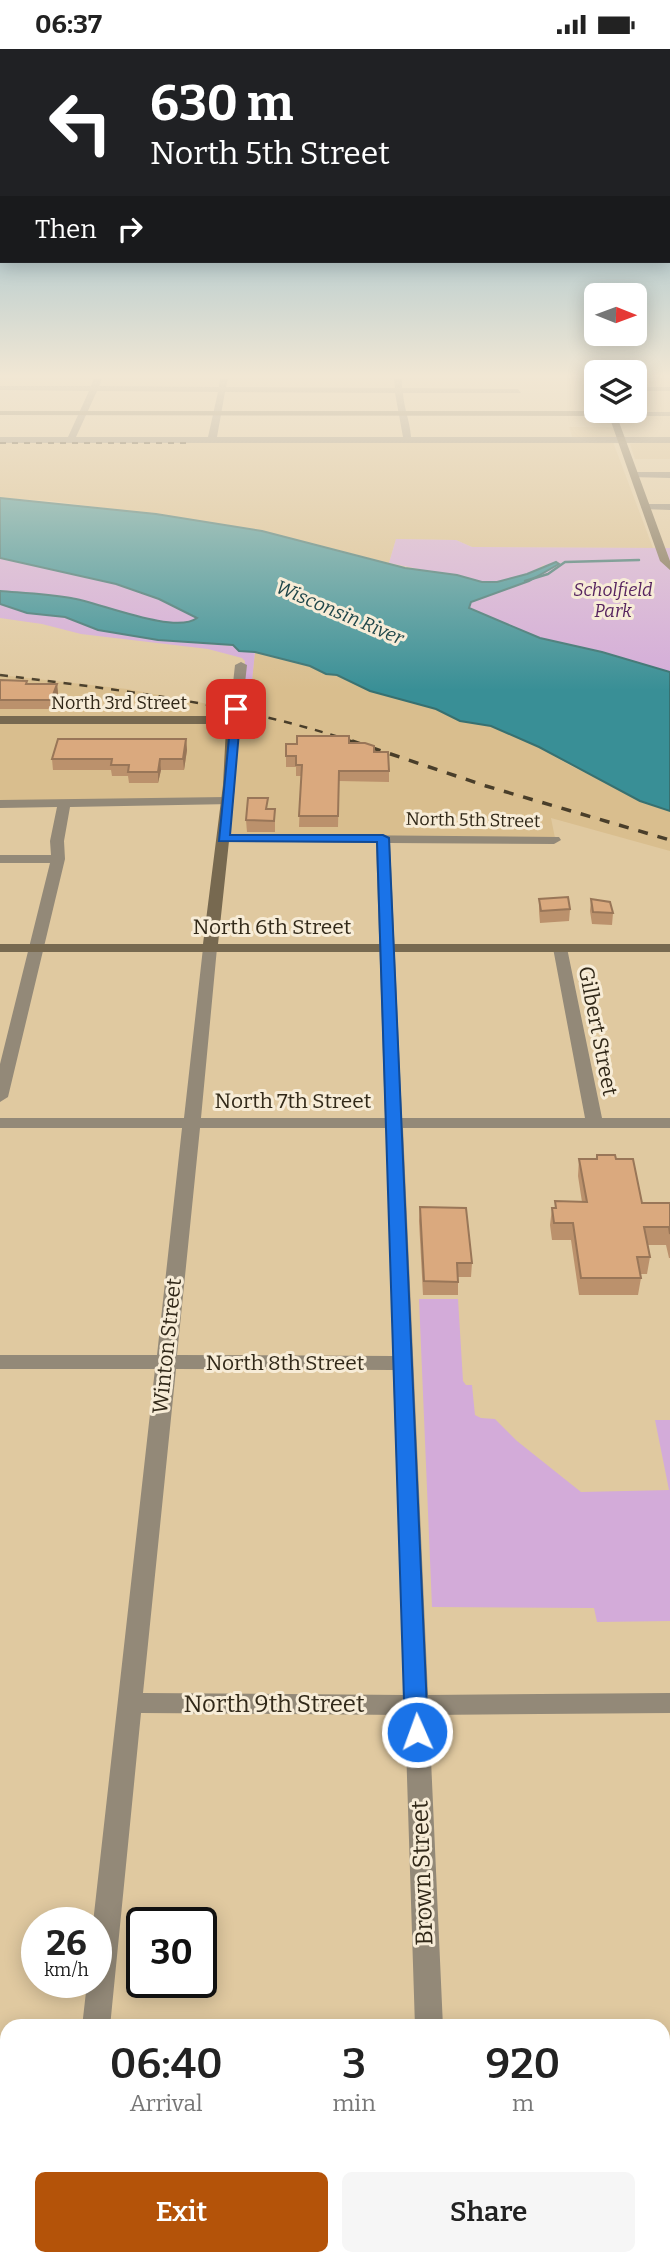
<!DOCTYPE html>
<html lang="en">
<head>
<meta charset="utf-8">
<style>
	:root { --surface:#fff; --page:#f6f6f6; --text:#222; --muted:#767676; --accent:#b45309 }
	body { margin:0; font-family:Bitter,serif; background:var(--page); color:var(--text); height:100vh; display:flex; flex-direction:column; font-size:26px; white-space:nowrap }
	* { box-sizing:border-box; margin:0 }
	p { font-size:23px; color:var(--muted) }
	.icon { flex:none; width:38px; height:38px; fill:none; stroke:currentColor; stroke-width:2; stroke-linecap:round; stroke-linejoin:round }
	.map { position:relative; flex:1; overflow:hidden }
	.details { position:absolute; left:0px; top:1970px; width:670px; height:247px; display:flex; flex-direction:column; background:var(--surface); border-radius:21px 21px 0 0; box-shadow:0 4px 18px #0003 }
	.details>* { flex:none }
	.banner { position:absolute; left:0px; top:0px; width:670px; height:214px; box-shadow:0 4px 18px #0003; background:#202124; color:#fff; overflow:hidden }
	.needle { width:46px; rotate:91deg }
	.fabs { position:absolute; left:584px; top:234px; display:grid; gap:14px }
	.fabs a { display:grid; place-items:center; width:63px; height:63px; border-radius:10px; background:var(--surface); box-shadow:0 4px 18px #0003; font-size:35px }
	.speed { position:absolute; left:21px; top:1858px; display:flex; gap:14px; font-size:35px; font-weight:700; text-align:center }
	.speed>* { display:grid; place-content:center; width:91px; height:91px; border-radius:50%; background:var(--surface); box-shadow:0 4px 18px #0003; line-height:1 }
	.speed small { font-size:18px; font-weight:400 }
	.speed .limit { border:4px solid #111; border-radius:10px; background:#fff; color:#111 }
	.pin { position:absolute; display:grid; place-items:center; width:60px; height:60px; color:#fff; margin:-30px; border-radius:14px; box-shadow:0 4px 10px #0006 }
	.me { position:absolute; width:77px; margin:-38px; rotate:358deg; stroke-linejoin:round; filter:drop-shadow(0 0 5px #0008) }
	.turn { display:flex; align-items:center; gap:24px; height:147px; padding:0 35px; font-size:32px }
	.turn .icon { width:91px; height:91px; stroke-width:2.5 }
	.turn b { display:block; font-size:49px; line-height:60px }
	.then { display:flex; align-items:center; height:66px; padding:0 35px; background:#0003; gap:14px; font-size:26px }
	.eta { display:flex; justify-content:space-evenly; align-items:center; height:119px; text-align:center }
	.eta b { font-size:42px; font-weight:600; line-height:49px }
	.primary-button { display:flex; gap:14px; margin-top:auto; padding:14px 35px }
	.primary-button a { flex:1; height:80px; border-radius:10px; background:var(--accent); color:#fff; font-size:28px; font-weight:600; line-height:80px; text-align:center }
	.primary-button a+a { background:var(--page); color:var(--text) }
	.status { display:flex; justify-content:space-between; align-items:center; height:49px; padding:0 35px; background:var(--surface); direction:ltr }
	.status svg { height:19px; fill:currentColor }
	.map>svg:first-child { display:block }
	.built { fill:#d9be8e }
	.green { fill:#d3abd9 }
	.water { fill:#398f96; stroke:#377070; stroke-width:2 }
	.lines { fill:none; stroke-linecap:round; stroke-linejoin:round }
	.stream { stroke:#377070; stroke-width:2.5 }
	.street { fill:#938978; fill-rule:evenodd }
	.secondary { fill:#776950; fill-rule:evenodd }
	.rail-far2 { stroke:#493e2a; stroke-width:2; stroke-dasharray:6 6; stroke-linecap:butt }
	.rail-far1 { stroke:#493e2a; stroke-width:2.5; stroke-dasharray:8 8; stroke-linecap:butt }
	.rail { stroke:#493e2a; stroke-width:3.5; stroke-dasharray:10 10; stroke-linecap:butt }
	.wall { fill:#bb916c }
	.shaded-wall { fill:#997658 }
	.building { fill:#daa97e; stroke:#997658; stroke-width:2 }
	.route { fill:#1a73e8; stroke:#114b97; stroke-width:2 }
	.labels { text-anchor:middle; stroke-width:6; stroke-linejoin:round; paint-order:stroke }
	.far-park-label { font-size:18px; font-style:italic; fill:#57245f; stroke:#f7ecd7 }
	.far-street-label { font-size:18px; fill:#312818; stroke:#f7ecd7 }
	.far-water-label { font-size:19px; font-style:italic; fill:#1f4649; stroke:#f7ecd7 }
	.street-label { font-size:21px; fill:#312818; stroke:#f7ecd7 }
	.near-street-label { font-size:24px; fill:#312818; stroke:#f7ecd7 }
</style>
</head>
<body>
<div class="status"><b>06:37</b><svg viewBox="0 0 49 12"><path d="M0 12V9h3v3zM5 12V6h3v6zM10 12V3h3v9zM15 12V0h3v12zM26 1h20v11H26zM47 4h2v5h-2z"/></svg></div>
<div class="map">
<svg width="670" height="2217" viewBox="0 0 670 2217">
	<rect width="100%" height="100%" fill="#e0c9a0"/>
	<path class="built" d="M569,378H613L617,388L573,390Z
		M0,392L613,393L653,499L472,498L456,491L396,490L389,514L262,482L202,472L51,452L0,449Z
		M670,392V410H635L630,395Z
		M255,603L310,617L326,625L337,626L370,642L436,660L460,672L491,677L521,689L575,719L629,744L640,752L670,762V802L551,769L556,794L223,792L227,754L0,755V626L127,640L230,659L243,632L252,631Z"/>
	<path class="green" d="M396,490L456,491L472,498L670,499V623L602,603L540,589L469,559L471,553C493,544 533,536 545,515C528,527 503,535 482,533L389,514Z
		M0,509L116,535L159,550L197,569C174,586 98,553 71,549C47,545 24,544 0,542Z
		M0,555L27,564L65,568L98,581L158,591L233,597L242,603H255L252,632H243L245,612L242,609L208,600L81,585L42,575L0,569Z
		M419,1250H458L463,1332L466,1336H472L475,1366L481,1369L495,1370L517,1392L581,1443L669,1441L655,1371H670V1572L597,1573L594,1559L432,1558Z"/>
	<path class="water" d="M0,449L156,465L262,482L405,519L457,526L482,533H497L527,525L556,513L559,515L529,532L471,553L469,559L540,589L602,603L670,623V762L640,752L539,698L491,677L460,672L436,660L370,642L337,626L326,625L310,617L255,603L239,602L233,596L158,591L98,581L65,568L27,564L0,555V542C24,544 47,545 71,549C98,553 175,586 197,569L159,550L116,535L0,509Z"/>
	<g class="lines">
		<path class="stream" d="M525,532L548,525L565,513L639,511"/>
		<path class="street" d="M94,330H102L99,337L219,338L220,330H228L226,338L395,339L394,330H402V339L518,340L521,344H403C404,360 410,372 411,388H670V394H0V388H68L89,342L0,341V337H91ZM97,342L218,343L208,388H76ZM225,343L395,344L403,388H217Z
			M635,338H670V342H635Z
			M612,363H670V367H609Z
			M634,423H670V429L631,428L630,426Z
			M646,455H670V461L643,460L641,458Z
			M241,613L247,616L240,680L234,684L228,680L235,616Z
			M227,748L232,749V755L70,758L64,792L65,810L8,1048L0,1053V1015L50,814H0V806H51L50,792L57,758L0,759V751Z
			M223,785L559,788L561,791L554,795L390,794L402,1069H585L553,899L560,895L567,899L602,1069H670V1079H403L428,1646L670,1644V1664L429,1666L443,1978H415L405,1666L141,1664L110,1978H82L87,1934H96V1874H93L155,1320H0V1306H157L182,1079H0V1069H184L203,899L210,895L217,899L201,1069H385L376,794L218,792V786ZM200,1079H386L393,1307L177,1306ZM176,1320L393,1321L404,1646L143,1644Z
			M663,2054H670V2084H663Z
			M57,2210H89L88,2217H56Z
			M422,2210H454V2217H422Z"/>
		<path class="secondary" d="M0,362H615L670,512V521L660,512L609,367L0,366Z
			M0,667H213L236,674L235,736L218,895H670V903H0V895H203L223,736L226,679L212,675H0Z"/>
		<path class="rail-far2" d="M0,394H188"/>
		<path class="rail-far1" d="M0,626C121,641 242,655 357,694"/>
		<path class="rail" d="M352,692L486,737L670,791"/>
	</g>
	<path class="wall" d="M0,631L27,635H57L58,644L52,660H0Z
		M186,690L187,701L184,721H161L158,734H129L128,727H112L111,721H53L52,710Z
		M349,694L374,703L389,722V733L339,732L338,778H299L301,727H296V718H286V707Z
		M268,760L275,772V783H247L246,771Z
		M539,850L570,860L569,872L540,874L539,862Z
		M591,850L613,864L612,876L592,875L590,862Z
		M597,1106L616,1110L642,1154H670V1209H669L666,1196H647L650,1208L647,1225H640L641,1229L638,1246H579L571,1191H552L550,1176L552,1159H555V1152L582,1153L578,1127L579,1110H596Z
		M420,1158L472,1214L471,1228H458V1246H423L419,1172Z"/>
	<path class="shaded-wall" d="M57,635L58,644L52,660L51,651Z
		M186,690L187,701L184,721L183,710Z
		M160,710L161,721L158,734V723Z"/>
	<path class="building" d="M0,631L27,632L26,635H57L51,651H0Z
		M297,687H349V694H365L374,697V703H388L389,722H339L338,767H299L302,716H296V707H286V695H297Z
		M58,690H186L183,710H160L158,723H128L129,716H111L112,710H52Z
		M248,749H268L266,760H275L274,772L246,771Z
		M568,848L570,860L541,862L539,850Z
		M591,850L610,853L613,864L593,863Z
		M597,1106H615L616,1110H633L642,1154H670V1185L669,1178H644L650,1208H637L641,1229H581L573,1174H554L552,1159H556L555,1152L587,1153L579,1110H597Z
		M420,1158L466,1159L472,1214H457L458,1233L424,1232Z"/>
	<linearGradient id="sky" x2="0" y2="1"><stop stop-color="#62a5c7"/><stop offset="0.51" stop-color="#f1e7d4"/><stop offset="1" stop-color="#f1e7d4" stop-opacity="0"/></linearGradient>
	<rect width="670" height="641" fill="url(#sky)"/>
	<path class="route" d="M232,658L241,660L230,786H383L389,789L428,1683L425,1690L417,1692L409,1690L405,1683L377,793L219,792Z"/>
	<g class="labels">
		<g class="far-park-label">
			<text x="613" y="547">Scholfield<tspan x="613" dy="21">Park</tspan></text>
		</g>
		<g class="far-street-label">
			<text x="119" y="660">North 3rd Street</text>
			<text transform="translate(473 771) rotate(1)" y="6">North 5th Street</text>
		</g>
		<g class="far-water-label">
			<text transform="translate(340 563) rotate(23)" y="7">Wisconsin River</text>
		</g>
		<g class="street-label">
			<text x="272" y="885">North 6th Street</text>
			<text transform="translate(598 982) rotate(79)" y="7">Gilbert Street</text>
			<text x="293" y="1059">North 7th Street</text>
			<text transform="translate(167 1297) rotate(-84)" y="7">Winton Street</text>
			<text x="285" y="1321">North 8th Street</text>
		</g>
		<g class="near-street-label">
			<text x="274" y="1663">North 9th Street</text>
			<text transform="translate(422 1824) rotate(-92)" y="8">Brown Street</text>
		</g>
	</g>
</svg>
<div class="fabs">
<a><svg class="needle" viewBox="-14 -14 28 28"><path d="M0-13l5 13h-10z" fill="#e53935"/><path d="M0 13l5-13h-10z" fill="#767676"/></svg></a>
<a><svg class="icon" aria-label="layers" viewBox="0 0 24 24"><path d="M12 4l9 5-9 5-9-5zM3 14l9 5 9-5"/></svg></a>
</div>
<div class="speed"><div>26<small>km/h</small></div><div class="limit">30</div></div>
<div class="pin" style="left:236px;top:660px;background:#d93025"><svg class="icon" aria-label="arrive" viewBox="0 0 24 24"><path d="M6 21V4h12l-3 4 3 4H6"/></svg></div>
<svg class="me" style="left:417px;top:1683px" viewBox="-20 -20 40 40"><circle r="17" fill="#1a73e8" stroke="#fff" stroke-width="3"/><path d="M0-11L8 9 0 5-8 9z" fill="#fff"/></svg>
<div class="banner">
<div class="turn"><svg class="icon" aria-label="left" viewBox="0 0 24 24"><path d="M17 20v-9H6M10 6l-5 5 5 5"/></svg><div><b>630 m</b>North 5th Street</div></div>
<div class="then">Then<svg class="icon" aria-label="right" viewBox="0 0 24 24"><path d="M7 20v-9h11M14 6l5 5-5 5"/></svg></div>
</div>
<section class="details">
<div class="eta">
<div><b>06:40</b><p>Arrival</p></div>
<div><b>3</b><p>min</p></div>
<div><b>920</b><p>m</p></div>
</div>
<div class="primary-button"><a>Exit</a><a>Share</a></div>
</section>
</div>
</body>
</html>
